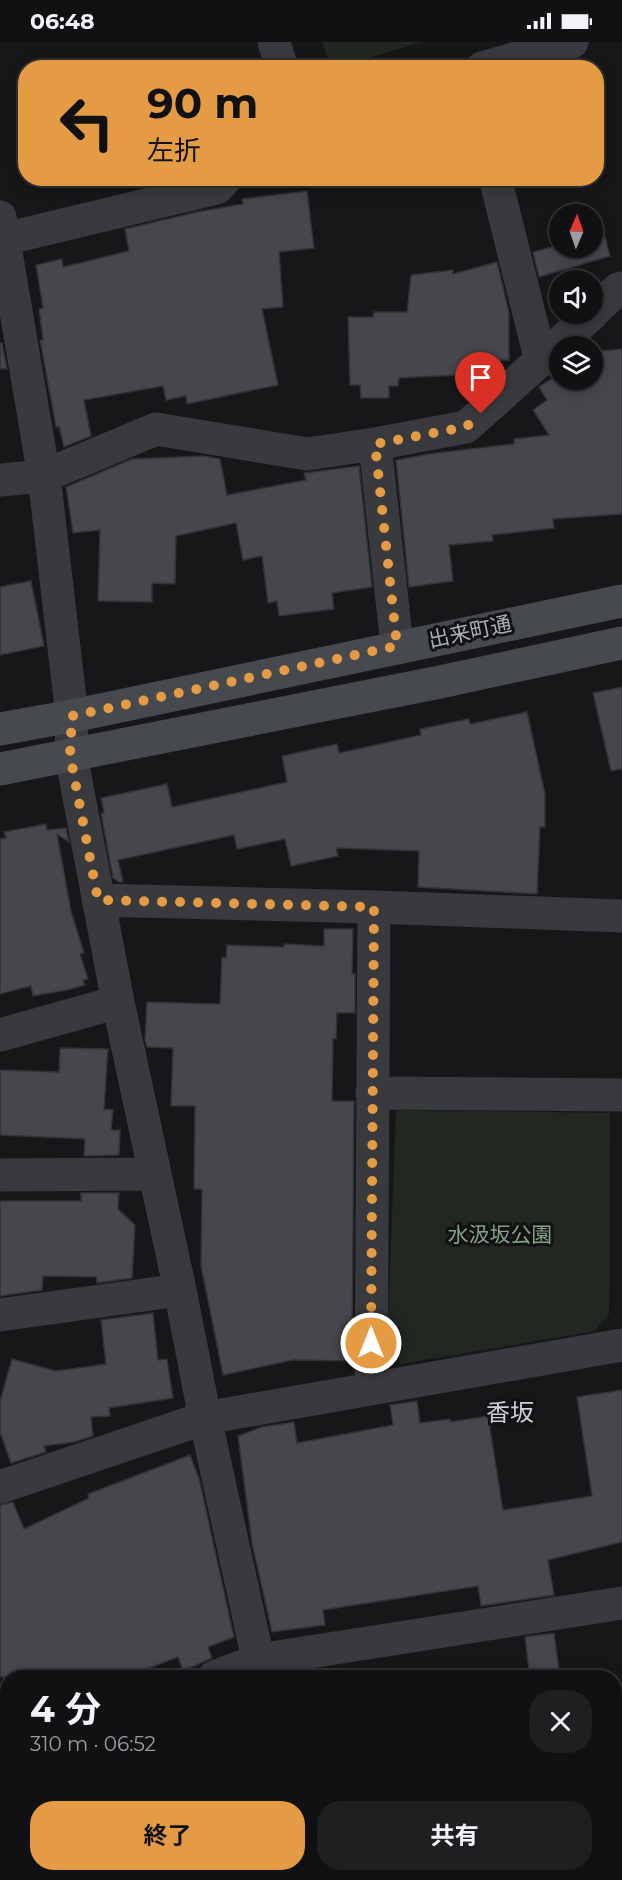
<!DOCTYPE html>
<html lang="ja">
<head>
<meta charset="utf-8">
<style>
	:root { --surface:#111113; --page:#1e1f21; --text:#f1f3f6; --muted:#9c9da0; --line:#303133; --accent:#e49b44 }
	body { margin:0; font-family:Montserrat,"Noto Sans JP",sans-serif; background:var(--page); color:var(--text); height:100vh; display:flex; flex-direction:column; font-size:22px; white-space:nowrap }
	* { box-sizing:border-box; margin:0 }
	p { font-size:20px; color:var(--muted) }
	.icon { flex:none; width:33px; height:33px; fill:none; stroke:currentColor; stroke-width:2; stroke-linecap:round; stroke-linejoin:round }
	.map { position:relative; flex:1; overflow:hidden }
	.details { position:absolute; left:0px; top:1628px; width:622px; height:212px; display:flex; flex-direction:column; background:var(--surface); border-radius:24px 24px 0 0; box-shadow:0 3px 15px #0003,0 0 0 2px var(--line) }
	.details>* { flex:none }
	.hud { position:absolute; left:18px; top:18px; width:586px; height:126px; border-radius:24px; box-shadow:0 3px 15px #0003,0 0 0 2px var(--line); background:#e49b44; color:#111; overflow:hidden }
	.needle { width:39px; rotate:2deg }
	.tools { position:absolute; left:549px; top:162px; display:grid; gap:12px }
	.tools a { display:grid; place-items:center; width:54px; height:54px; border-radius:50%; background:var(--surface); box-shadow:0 3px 15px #0003,0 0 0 2px var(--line); font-size:30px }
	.pin { position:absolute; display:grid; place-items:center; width:51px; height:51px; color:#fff; margin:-62px -26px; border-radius:50% 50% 50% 0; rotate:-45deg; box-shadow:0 0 6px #0007 }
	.pin .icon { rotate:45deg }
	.me { position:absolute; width:66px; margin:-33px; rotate:0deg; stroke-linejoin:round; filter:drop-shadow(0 0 4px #0008) }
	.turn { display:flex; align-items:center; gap:21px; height:126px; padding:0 30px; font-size:27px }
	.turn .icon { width:78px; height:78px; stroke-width:2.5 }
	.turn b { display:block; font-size:42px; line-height:51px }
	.round { display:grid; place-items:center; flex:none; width:63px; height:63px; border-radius:24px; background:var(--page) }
	.summary { display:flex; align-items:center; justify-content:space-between; height:102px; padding:0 30px }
	h1 { font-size:36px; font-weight:700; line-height:45px }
	.primary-button { display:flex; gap:12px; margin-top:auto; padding:12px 30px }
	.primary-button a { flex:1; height:69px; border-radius:24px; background:var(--accent); color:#111; font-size:24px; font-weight:700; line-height:69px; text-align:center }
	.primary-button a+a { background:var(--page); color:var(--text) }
	.status { display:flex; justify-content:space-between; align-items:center; height:42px; padding:0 30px; background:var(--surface); direction:ltr }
	.status svg { height:16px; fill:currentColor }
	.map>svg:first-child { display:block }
	.green { fill:#212822 }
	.building { fill:#46474c; stroke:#313235; stroke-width:1.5 }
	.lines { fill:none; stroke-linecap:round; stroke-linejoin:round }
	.street { stroke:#383a3d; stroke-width:33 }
	.secondary { stroke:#46494d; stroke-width:33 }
	.route { stroke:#e49b44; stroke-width:10; stroke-dasharray:0 18 }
	.labels { text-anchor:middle; stroke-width:6; stroke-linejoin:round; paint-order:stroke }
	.street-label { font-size:21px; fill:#aab0b8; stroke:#121214 }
	.park-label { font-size:21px; fill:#84a183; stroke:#121214 }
	.quarter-label { font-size:24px; fill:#cbced4; stroke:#121214 }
</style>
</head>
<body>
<div class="status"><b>06:48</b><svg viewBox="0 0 49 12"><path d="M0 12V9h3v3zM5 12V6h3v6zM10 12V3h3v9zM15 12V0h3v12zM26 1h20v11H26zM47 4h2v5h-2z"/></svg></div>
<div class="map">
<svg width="622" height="1838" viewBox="0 0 622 1838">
	<rect width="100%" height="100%" fill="#171719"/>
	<path class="green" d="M322,0H422L332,26Z
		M396,1068L610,1071L609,1272L595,1289L402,1322L387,1308Z"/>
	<path class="building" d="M307,149L314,206L279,210L283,265L262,267L278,343L187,362L186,354L166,358L163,344L84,358L91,394L64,405L59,384L56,385L40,298H43L39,267L43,266L36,223L62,217L63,225L129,209L125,187L197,170L243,162L242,157Z
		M604,191L610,214L539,235L533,210L560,203V206H592V194Z
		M497,220L509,270V318L477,319V332L399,336L398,344H389V356H361L360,343H350L348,275H373L374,270H407L411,233L453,228V232Z
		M0,301H2L7,327H0Z
		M622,307V472L553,477L554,486L492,493L493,499L449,503L453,539L409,545L396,418L435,411L514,402V397L549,393L533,368L547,358L539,345L560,331V338H592V310Z
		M203,414L220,417L227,453L306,438L304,431L359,424L372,545L332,551L334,567L279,574L277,559L268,561L262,514L243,518L236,481L176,494L175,542L152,541V560L98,559L100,488L73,491L66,445L132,417Z
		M31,539L44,604L0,613V545Z
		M622,645V727L611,729L593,651Z
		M527,670L545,752V785H540L537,852L418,845L419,809L336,806L338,814L291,824L285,797L237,807L234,793L118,818L123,840H119L113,836L101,771H104L101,756L167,742L172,765L287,740L282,714L337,702L339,711L421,693L420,687L469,677L470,682Z
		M46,782L47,788L66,786L69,800L57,792L71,869L84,911L80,912L88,937L83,938L85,943L67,948L33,954L31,944L0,952V797L6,796L4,790Z
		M324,887H353L352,932H355V971H337L336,997H333L332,1059H354L352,1319L293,1318L223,1333L201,1224L202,1147H194L195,1064H171L173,1006L147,1005L145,998L147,960L220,962L222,915L226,916L227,903L284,905V902L324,904Z
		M60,1006L108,1007L104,1067L113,1068L111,1088H120L119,1113L84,1114L85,1097L0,1093V1028L59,1030Z
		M81,1151H119L118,1167L135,1183L132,1236L97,1241L96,1235L43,1234L42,1248L0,1254V1159H81Z
		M153,1271L158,1318L167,1317L173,1356L109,1366L110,1374L91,1375L93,1394L74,1400L44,1404L46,1410L11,1421L0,1390V1359L12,1317L56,1329L106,1322L101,1278Z
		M622,1348V1500L548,1518L554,1553L481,1564L478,1544L323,1568L325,1583L272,1590L252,1501L238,1394L262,1385L294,1380L297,1401L393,1383L390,1363L417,1359L420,1381L450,1377V1380L488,1374L503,1468L592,1454L577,1355Z
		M190,1413L199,1436L234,1595L208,1605L212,1616L183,1629L178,1615L126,1635H0V1463L13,1460L24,1487L89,1456L88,1452Z
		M554,1591L560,1635H532L531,1628H529L525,1595Z"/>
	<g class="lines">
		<path class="street" d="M274,0L282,26
			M482,26L572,0
			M495,136L541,319
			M0,175L44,434L72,674L71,713L118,960L180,1248L205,1376L262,1635
			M4,197L217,146L226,136
			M592,271L618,247L622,246
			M375,402L397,604
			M0,438L44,434L156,387L307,412L375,402L466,385L592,272
			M98,858L374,865L622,874
			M0,993L118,960
			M372,1051L622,1053
			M0,1133L155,1132
			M0,1273L180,1248
			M371,1347L374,865
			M0,1445L205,1376L622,1303
			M214,1635L259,1618L622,1561
			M0,1716L8,1713
			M295,1832L296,1838
			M583,1838L622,1832"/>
		<path class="secondary" d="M0,687L72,674L622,559
			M0,727L440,640L622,601"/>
	</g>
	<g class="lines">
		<path class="route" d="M371,1301L374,865L98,858L70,713L72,674L397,604L375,402L466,385L481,372"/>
	</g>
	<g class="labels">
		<g class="street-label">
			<text transform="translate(470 590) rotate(-12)" y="7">出来町通</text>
		</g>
		<g class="park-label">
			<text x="500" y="1200">水汲坂公園</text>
		</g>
		<g class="quarter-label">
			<text x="510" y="1379">香坂</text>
		</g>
	</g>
</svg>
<div class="tools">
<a><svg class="needle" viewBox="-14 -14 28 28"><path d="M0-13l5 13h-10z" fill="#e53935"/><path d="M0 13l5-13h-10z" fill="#9c9da0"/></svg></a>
<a><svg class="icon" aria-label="sound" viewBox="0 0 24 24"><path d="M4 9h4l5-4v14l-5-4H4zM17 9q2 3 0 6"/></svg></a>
<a><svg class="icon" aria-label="layers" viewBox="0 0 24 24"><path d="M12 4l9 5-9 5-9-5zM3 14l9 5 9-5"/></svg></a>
</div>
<div class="pin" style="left:481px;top:372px;background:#d93025"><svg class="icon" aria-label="arrive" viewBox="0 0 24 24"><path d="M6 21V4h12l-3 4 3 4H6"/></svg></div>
<svg class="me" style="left:371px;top:1301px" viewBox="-20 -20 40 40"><circle r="17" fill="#e49b44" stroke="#fff" stroke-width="3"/><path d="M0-11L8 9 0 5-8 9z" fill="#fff"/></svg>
<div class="hud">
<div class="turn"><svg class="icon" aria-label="left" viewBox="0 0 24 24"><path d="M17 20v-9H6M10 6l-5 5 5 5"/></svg><div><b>90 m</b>左折</div></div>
</div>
<section class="details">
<div class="summary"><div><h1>4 分</h1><p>310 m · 06:52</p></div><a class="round"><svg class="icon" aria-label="close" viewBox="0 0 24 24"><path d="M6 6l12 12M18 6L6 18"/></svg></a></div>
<div class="primary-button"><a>終了</a><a>共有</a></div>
</section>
</div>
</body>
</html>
